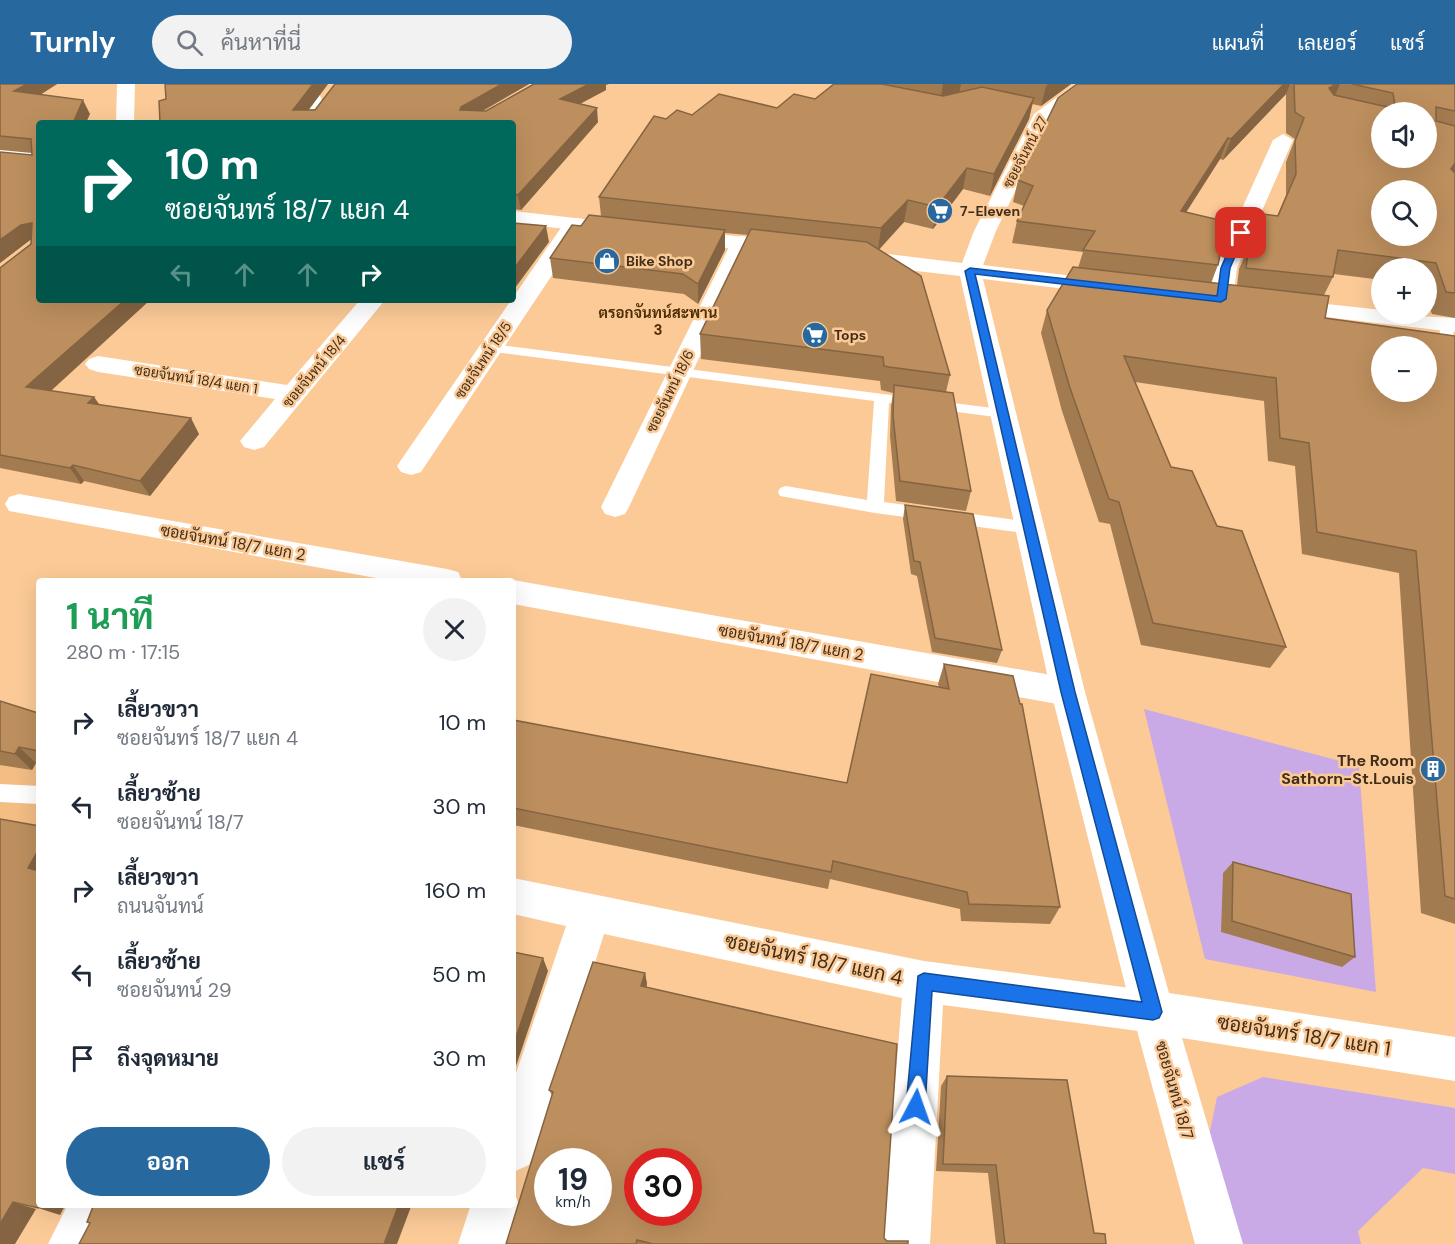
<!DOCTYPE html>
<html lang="th">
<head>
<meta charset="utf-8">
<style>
	:root { --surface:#fff; --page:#f2f2f3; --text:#1f2937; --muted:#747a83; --accent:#27689e }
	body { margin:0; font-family:"DM Sans",Sarabun,sans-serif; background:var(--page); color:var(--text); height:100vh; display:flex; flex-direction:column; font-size:22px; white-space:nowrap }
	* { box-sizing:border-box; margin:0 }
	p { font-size:20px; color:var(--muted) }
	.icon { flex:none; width:33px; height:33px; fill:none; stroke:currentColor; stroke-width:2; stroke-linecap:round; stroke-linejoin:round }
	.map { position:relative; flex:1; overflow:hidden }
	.panel { position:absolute; left:36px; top:494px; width:480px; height:630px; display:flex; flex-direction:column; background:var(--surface); border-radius:6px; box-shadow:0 6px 24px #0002 }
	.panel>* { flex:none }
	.top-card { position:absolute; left:36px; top:36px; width:480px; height:183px; border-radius:6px; box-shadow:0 6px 24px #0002; background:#00695c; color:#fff; overflow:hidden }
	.fabs { position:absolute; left:1371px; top:18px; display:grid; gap:12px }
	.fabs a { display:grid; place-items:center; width:66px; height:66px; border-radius:50%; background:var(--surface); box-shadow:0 6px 24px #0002; font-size:30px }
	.speed { position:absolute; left:534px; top:1064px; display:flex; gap:12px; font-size:30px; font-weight:700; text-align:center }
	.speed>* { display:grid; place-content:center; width:78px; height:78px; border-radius:50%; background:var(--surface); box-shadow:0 6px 24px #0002; line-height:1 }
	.speed small { font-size:15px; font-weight:400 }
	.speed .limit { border:9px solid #d22; background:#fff; color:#111 }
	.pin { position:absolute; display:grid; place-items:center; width:51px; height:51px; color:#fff; margin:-26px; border-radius:12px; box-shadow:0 3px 9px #0006 }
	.me { position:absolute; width:66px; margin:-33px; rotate:4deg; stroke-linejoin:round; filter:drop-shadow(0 0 4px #0008) }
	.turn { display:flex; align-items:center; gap:21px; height:126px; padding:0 30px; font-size:27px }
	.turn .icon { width:78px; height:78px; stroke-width:2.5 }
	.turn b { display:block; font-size:42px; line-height:51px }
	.lanes { display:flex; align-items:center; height:57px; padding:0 30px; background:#0003; justify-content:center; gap:30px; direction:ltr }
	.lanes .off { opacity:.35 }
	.round { display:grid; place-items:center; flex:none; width:63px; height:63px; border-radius:32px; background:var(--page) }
	.headline { display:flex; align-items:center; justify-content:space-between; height:102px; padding:0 30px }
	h1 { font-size:36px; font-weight:700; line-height:45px; color:#1e9e55 }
	.cta { display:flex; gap:12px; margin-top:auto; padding:12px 30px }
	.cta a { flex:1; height:69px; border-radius:36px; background:var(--accent); color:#fff; font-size:24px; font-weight:700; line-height:69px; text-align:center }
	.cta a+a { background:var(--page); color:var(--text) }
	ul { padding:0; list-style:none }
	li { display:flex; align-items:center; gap:18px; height:84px; padding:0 30px }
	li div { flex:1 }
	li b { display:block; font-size:22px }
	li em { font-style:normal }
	header { display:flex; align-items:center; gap:36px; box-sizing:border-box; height:84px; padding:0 30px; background:var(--accent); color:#fff }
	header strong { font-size:28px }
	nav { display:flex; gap:33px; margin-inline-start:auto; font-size:21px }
	.search { width:420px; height:54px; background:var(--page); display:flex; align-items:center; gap:15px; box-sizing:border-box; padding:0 21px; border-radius:33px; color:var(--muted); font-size:22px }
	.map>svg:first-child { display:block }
	.built { fill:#f3bd84 }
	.green { fill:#c9aae6 }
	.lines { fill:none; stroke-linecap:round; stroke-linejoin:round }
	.lane { fill:#fff; fill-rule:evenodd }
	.street { fill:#fff; fill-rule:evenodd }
	.secondary { fill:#fff; fill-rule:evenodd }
	.wall { fill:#a37b51; fill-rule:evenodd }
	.shaded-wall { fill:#846442 }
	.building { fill:#bd8f5e; stroke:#846442; stroke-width:1.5; fill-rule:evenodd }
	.route { fill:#1a73e8; stroke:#114b97; stroke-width:1.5 }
	.labels { text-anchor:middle; stroke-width:5; stroke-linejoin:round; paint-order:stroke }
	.far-street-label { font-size:14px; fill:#412e1a; stroke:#fbca97 }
	.far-poi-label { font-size:14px; font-weight:bold; fill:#412e1a; stroke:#fbca97; text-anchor:start }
	.far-neighbourhood-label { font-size:15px; font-weight:bold; fill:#4d2e05; stroke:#fbca97 }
	.street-label { font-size:16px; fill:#412e1a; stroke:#fbca97 }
	.poi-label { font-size:16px; font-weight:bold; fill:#412e1a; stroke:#fbca97; text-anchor:end }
	.near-street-label { font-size:20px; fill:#412e1a; stroke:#fbca97 }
</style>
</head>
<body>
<header>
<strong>Turnly</strong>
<div class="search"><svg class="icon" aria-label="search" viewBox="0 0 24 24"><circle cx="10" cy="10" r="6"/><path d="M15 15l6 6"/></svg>ค้นหาที่นี่</div>
<nav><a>แผนที่</a><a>เลเยอร์</a><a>แชร์</a></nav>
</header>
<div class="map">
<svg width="1455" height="1160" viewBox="0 0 1455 1160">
	<rect width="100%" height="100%" fill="#fbca97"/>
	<path class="built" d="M0,622L39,635V820L0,897Z"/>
	<path class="green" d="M1144,625L1359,682L1376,908L1205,875Z
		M1263,993L1455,1024V1090L1423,1084L1358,1147L1361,1160H1237L1208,1057L1217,1013Z"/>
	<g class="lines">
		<path class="lane" d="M1446,236L1453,240L1455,312L1447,307L1439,240Z
			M492,260L1008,326L1011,329L1008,332L1003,334L889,319L884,418L1030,438L1039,444L1030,450L875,429L780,412L778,408L780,404L786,402L867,416L874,317L487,267L485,264Z
			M0,700L39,702V720L0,718Z"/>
		<path class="street" d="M298,0H316L326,28L323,32H311Z
			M1283,50L1293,56L1237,184L1233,215L1229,220H1213L1209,215L1215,184L1273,56Z
			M575,134L583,135L586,140L421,388L411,391L401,388L397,382L401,376L567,135Z
			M742,152L750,154L753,159L629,423L625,430L615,433L605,430L601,423L731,159L734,154Z
			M360,216H385L264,363L254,366L244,363L240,357L275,315L98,288L89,285L85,280L89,275L98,272L287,301Z
			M19,410L447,485L458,488L462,496H387L9,427L5,420L9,413Z
			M513,496L1068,594L1080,598L1085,608L1080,618L1068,622L513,520Z
			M513,794L924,877L1153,907L1168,913L1174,928L1168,943L1153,949L943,921L930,1160H882L902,914L604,850L536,1065L529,1081L513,1088V998L566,842L513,830Z
			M513,1106L519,1120L506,1160H458L471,1120H513Z
			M68,1120H117L98,1160H48Z"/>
		<path class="secondary" d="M117,0H135L134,39H116Z
			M1075,0H1096L1051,33L996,147L983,181L1107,196L1115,198L1118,203L1115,208L1107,210L983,195L1085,608L1169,909L1455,953V997L1182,954L1243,1160H1195L1132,928L1051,608L960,192L855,180L847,178L844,173L847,168L855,166L962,179L974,147L1034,30Z
			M39,63V75L0,78V66Z
			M513,127L628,140L636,141L639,146L636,151L628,152L513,139Z
			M682,146L789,158L797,160L800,165L797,170L789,172L674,157L671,152L674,147Z
			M1281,215L1382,226V230L1455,234V248L1273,227L1269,222L1273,217Z"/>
	</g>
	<path class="wall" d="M0,0H57L40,11L90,30L39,39V216H150L51,307L94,313L99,320L199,350L150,412L84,397L81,400L0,384V184L31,160V156H30L0,179V68L32,71V69L0,66Z
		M328,0L308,26L529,0L483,27H486L606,1V6L580,20L598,38L521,126L513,125V39H160Z
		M834,0H1071L1041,22L1032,20L1029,35L990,112L963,105L933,145L904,138L879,166L950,291L946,308L971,407L966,427L896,417L890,352L891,322L893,309L881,306L880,297L701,275L700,250L748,151L725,149V166L698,220L684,210L553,194L550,174L581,142L601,132L599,113L666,35L692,31L777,24L815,15Z
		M1077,0H1455V234L1432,230L1426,215V184H1382V196L1334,190L1333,193L1324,211L1325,234L1455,252V840L1421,829L1399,489L1302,470L1295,382L1268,377L1264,317L1135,298L1171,383L1217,442L1286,563L1270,584L1141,561L1110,440L1099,438L1062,327L1041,249L1047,226L1078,184L1083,168L1012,159L1017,137L1024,122L1013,118L1018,96ZM1286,10V49L1295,55L1286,78V111L1277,132L1263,130L1239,185L1237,202L1211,199L1218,181L1222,164L1186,128L1220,75L1223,76Z
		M905,421L1002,566L997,579L932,568L917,492L911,490L903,435Z
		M944,580L1060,823L1050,840L961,837L960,825L830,795L828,805L513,741V636L847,699L939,603L938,600Z
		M0,617L38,629L39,627V680L36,679L32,686L0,681Z
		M1233,778L1355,873L1342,883L1221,848L1223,789Z
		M645,889L647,900L646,903L887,1157L908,1160H506L552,1011L549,1006Z
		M947,992L1094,1149L1106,1160H996L988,1089L936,1087L941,1002Z"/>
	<path class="shaded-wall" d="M27,0H57L22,22L14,7Z
		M313,0H328L299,39L293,26Z
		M502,0H529L464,37L460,26L461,23Z
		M589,0H609L606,1V6L562,29L560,15Z
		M943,0H961L959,10L940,18Z
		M1048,0H1071L1041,22L1046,2Z
		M1284,0H1290L1286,10L1223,76L1231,55Z
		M1336,0H1340L1332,18L1329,4Z
		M1034,14L1029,35L990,112L994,90Z
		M83,16L90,30L86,39H73Z
		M597,24L598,38L521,126L518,111Z
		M1228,54L1220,75L1173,149L1181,127Z
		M1455,79V92L1451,85Z
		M967,84L963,105L933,145L937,123Z
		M908,116L904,138L878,166L881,144Z
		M32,139L39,154L30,156L0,179V156L21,141Z
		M546,142L549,158L515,204L513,196V186Z
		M725,146V166L698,220V200Z
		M125,216H150L37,319L26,303Z
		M94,313L104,328L88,319Z
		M191,334L199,350L150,412L140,397Z
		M73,381L84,397L81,400L70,384Z
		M19,663L36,679L32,686L15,670Z
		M39,765V793L28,784Z
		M543,874L548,887L513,991V962Z
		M645,889L647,900L644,913L641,902Z
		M13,1118L36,1125L15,1160H0V1140Z
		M40,1120H66L60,1131L38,1124Z
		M399,1120H412L397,1160H384Z"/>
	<path class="building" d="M0,0H27L14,7L83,16L73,39H39V216H125L26,303L94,313L88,319L191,334L140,397L73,381L70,384L0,371V184L31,160L32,139L21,141L0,156V68L32,71L31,55L0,52Z
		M165,0H313L293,26H315L335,0H502L461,23L460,26L486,27L534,0H589L560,15L597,24L518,111L513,110V39H160L159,17L166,15Z
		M834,0H882L943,12L982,3L1034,14L994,90L967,84L937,123L908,116L881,144L599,113L654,32L666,35L677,26L692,31L719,10L777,24L794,10L815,15Z
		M1077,0H1284L1231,55L1228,54L1181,127L1232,139L1222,161L1218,181L1083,166L1095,147L1017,137L1033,102L1018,96L1058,14Z
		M1294,0H1336L1329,4L1334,11L1392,24L1395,22L1393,9L1352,0H1455V27L1436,23V37L1455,42V79L1451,85L1455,89V209L1446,208L1436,179L1338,166L1333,193L1246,184L1249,162L1263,130L1278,132L1296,90L1295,57L1304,34L1295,28ZM1382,28H1426V74H1382ZM1382,106H1426V152H1382Z
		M589,131L725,146L698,200L683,190L550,174L572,141L581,142Z
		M513,139L546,142L513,186Z
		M751,145L867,158L921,192L950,291L889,283L884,282L883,273L700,250Z
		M1073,183L1329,212L1325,234L1455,252V815L1445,812L1416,467L1317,448L1309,359L1280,354L1276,294L1124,272L1171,383L1192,387L1217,442L1242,447L1286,563L1153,539L1119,418L1109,415L1070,304L1047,226ZM1382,262H1426V308H1382Z
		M894,301L953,309L971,407L900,397L893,332Z
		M905,421L973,430L1002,566L935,554L920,478L914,477Z
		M944,580L1013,592L1020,620H1022L1060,823L969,820L967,808L833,777L831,788L513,724V636L847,699L871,590L949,605Z
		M0,617L38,629L39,627V667L19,663L15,670L0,667Z
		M0,735L39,742V765L28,784L39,787V1120H40L38,1124L13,1118L0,1140Z
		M1233,778L1351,810L1355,873L1232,837Z
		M513,868L543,874L513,962Z
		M593,878L645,889L641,902L897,960L884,1154L887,1157H908V1160H653L637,1156L636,1160H506L553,1008L549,1006ZM548,1077H598V1128H548ZM638,1077H688V1128H638Z
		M947,992L1067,996L1094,1149L1105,1150L1106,1160H1005L996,1081L943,1080Z
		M94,1120H399L384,1160H79L90,1139L87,1138Z"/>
	<path class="route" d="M1241,146L1245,149L1230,184L1226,215L1221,218L975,190L1075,608L1162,928L1159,934L1153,936L932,907L925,1023L922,1030L916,1033L909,1030L906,1023L918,892L924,889L1142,918L1061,608L965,187L970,184L1217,212L1221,184L1236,149Z"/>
	<defs>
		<g id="supermarket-disc" transform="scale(1.35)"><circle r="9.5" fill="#27689e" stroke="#fbca97"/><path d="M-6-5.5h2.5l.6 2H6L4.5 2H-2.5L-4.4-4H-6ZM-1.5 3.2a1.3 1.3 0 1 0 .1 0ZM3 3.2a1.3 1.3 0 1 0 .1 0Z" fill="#fff"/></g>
		<g id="shop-disc" transform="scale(1.35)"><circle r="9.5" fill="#27689e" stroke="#fbca97"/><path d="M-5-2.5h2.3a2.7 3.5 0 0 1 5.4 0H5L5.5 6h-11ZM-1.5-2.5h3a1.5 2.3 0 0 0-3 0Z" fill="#fff"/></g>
		<g id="building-disc" transform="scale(1.35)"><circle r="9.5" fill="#27689e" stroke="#fbca97"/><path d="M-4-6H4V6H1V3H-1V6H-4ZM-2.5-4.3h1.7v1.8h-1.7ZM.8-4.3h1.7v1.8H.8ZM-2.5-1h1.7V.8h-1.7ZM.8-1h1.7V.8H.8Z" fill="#fff"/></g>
	</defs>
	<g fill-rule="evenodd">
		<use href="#supermarket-disc" x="940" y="127"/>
		<use href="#shop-disc" x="607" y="177"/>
		<use href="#supermarket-disc" x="815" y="251"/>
		<use href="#building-disc" x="1433" y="685"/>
	</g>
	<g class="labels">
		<g class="far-street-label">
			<text transform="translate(1025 68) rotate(-62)" y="5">ซอยจันทน์ 27</text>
			<text transform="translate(483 276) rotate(-56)" y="5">ซอยจันทน์ 18/5</text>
			<text transform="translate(314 287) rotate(-50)" y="5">ซอยจันทน์ 18/4</text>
			<text transform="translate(196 295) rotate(9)" y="5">ซอยจันทน์ 18/4 แยก 1</text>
			<text transform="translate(670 307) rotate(-64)" y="5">ซอยจันทน์ 18/6</text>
		</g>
		<g class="far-poi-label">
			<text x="960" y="132">7-Eleven</text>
			<text x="626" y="182">Bike Shop</text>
			<text x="834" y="256">Tops</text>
		</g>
		<g class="far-neighbourhood-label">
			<text x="658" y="234">ตรอกจันทน์สะพาน<tspan x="658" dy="17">3</tspan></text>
		</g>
		<g class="street-label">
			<text transform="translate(233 458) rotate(10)" y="6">ซอยจันทน์ 18/7 แยก 2</text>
			<text transform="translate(791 558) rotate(10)" y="6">ซอยจันทน์ 18/7 แยก 2</text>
			<text transform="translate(1175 1006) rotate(74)" y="6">ซอยจันทน์ 18/7</text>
		</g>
		<g class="poi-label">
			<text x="1414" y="682">The Room<tspan x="1414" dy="18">Sathorn-St.Louis</tspan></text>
		</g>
		<g class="near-street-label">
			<text transform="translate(814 875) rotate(12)" y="7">ซอยจันทร์ 18/7 แยก 4</text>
			<text transform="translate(1304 951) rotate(9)" y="7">ซอยจันทร์ 18/7 แยก 1</text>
		</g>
	</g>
</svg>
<div class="fabs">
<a><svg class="icon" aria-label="sound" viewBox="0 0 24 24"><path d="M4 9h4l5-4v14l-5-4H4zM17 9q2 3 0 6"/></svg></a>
<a><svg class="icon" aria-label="search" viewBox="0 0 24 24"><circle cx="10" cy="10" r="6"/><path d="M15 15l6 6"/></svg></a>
<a>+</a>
<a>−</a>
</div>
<div class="speed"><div>19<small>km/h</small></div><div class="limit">30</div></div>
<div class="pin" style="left:1241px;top:149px;background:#d93025"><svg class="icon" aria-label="arrive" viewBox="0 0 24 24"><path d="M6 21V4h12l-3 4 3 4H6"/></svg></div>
<svg class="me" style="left:916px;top:1023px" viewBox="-20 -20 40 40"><path d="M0-17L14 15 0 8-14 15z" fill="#1a73e8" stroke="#fff" stroke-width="4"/></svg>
<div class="top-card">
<div class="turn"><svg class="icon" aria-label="right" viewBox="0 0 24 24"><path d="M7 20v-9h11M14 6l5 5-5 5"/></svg><div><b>10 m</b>ซอยจันทร์ 18/7 แยก 4</div></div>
<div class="lanes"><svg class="icon off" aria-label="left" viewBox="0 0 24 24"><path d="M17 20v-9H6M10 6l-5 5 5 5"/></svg><svg class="icon off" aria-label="ahead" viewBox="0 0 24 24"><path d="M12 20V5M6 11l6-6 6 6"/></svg><svg class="icon off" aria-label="ahead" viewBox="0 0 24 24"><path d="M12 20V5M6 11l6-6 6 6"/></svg><svg class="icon" aria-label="right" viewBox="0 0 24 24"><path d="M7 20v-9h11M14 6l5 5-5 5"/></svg></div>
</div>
<section class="panel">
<div class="headline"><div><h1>1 นาที</h1><p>280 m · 17:15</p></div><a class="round"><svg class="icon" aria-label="close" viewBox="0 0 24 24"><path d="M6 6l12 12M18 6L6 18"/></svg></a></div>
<ul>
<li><svg class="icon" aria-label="right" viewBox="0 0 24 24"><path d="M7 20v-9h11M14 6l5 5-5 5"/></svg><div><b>เลี้ยวขวา</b><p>ซอยจันทร์ 18/7 แยก 4</p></div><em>10 m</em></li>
<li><svg class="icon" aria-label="left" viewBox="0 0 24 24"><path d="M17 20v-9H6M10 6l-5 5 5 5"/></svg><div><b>เลี้ยวซ้าย</b><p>ซอยจันทน์ 18/7</p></div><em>30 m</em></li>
<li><svg class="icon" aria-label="right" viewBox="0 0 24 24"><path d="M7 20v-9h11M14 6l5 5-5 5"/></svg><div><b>เลี้ยวขวา</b><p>ถนนจันทน์</p></div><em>160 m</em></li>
<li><svg class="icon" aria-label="left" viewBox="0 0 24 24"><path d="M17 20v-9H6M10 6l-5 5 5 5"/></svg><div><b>เลี้ยวซ้าย</b><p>ซอยจันทน์ 29</p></div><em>50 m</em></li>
<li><svg class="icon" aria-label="arrive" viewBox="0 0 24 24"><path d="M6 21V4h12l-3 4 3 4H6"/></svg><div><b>ถึงจุดหมาย</b></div><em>30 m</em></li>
</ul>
<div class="cta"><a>ออก</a><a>แชร์</a></div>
</section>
</div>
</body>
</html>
